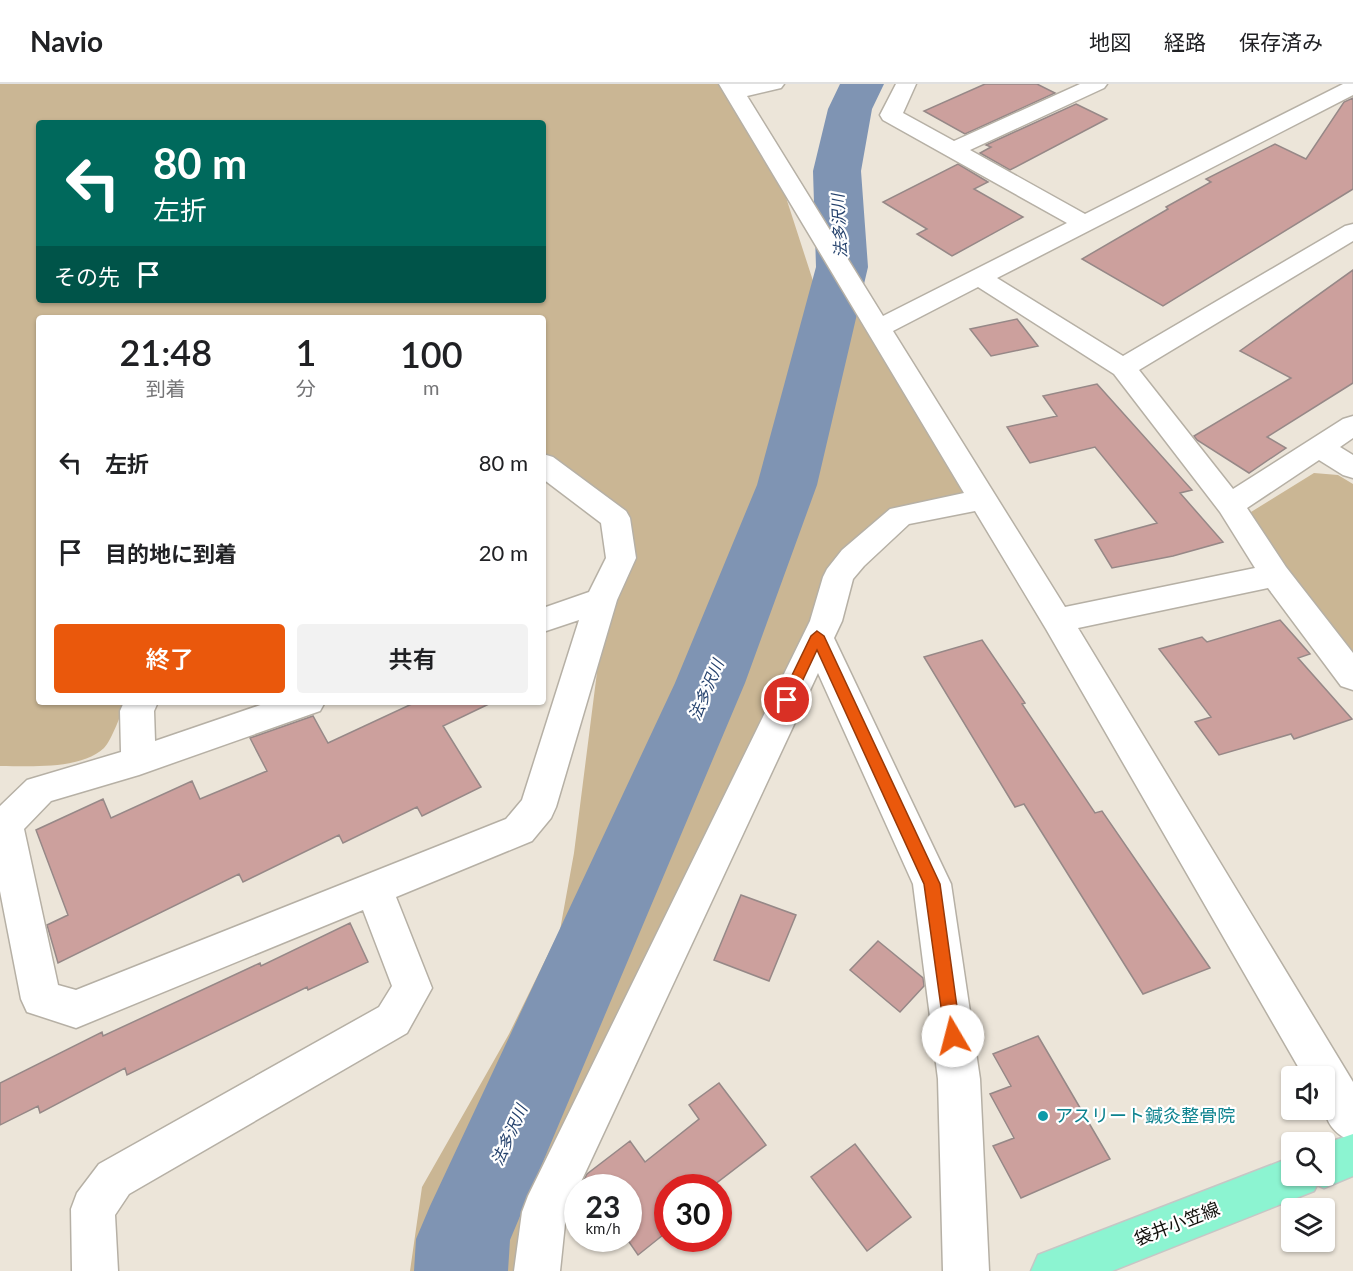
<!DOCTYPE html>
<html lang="ja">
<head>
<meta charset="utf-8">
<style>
	:root { --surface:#fff; --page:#f2f2f2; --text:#202124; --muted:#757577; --line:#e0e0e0; --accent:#ea580c }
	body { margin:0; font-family:Lato,"Noto Sans JP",sans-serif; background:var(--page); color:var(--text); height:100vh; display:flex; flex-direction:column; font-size:22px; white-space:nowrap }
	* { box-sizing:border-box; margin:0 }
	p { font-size:20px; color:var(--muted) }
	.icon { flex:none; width:33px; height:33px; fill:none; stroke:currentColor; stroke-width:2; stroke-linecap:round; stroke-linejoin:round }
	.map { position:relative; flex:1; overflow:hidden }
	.sheet { position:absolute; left:36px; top:231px; width:510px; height:390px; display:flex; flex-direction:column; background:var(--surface); border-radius:6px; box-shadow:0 2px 4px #0004 }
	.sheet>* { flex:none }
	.hud { position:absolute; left:36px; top:36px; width:510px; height:183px; border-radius:6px; box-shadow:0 2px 4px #0004; background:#00695c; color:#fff; overflow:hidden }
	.controls { position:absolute; left:1281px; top:982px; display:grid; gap:12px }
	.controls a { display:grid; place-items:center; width:54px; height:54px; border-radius:6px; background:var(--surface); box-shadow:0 2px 4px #0004; font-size:30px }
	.speed { position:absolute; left:564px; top:1090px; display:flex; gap:12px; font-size:30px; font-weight:700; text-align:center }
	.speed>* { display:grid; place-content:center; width:78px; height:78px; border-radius:50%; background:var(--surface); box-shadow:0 2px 4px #0004; line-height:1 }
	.speed small { font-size:15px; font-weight:400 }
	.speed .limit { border:9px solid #d22; background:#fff; color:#111 }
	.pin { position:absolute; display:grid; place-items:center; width:51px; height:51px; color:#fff; margin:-26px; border:3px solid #fff; border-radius:50%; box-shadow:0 2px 6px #0007 }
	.me { position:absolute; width:66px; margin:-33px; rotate:352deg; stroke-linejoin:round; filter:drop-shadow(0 0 4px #0008) }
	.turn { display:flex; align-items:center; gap:21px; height:126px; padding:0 18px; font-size:27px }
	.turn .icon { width:78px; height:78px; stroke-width:2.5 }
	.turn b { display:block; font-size:42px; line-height:51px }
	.then { display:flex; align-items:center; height:57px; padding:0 18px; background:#0003; gap:12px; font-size:22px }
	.eta { display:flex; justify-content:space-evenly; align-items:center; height:102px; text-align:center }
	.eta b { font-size:36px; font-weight:600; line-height:42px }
	.button { display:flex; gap:12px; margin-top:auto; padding:12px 18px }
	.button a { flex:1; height:69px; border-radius:6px; background:var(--accent); color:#fff; font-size:24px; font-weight:600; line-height:69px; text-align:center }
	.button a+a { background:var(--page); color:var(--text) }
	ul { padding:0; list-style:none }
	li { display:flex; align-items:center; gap:18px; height:90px; padding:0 18px }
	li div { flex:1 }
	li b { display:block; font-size:22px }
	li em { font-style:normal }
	header { display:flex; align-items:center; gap:36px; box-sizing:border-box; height:84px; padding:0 30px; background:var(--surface); border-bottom:2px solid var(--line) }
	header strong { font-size:28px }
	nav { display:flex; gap:33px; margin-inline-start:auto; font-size:21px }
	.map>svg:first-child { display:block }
	.green { fill:#cab694; fill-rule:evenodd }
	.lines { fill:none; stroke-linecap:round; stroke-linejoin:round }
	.river { fill:#7f94b3; fill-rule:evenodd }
	.building { fill:#cca09d; stroke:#968887; stroke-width:1.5 }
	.minor-casing { stroke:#b6b0a5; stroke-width:3 }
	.major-casing { stroke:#c6c6c5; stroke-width:3 }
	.minor { fill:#fff; fill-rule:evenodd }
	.major { fill:#8cf4d1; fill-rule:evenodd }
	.route { fill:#ea580c; stroke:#983908; stroke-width:1.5 }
	.culture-dot { fill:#0f9aa8; stroke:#fff; stroke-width:2 }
	.labels { text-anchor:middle; stroke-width:4.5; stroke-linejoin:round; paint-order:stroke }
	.water-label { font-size:16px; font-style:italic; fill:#25426d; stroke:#fff }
	.near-culture-label { font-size:18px; fill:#0d838f; stroke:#fff; text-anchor:start }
	.near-street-label { font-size:18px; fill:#12100c; stroke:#fff }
</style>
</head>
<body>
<header>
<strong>Navio</strong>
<nav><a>地図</a><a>経路</a><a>保存済み</a></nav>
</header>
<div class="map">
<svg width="1353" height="1187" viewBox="0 0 1353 1187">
	<rect width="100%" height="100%" fill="#ece5d9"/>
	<path class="green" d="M0,0H729L771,67L814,200L812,206L850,216L983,415L900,432L843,486L537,1187H410L422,1103L509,950L560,846L574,769L617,431L543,368V234H39V618H126C121,629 112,656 104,664C80,686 30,682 0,682ZM39,39H543V216H39Z
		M1314,389L1338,391L1353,400V571L1251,435V428Z"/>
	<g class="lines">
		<path class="river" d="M840,0H884L872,25L861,87L868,183L817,401L745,599L510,1156L508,1187H414L416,1155L430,1122L675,599L757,401L816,183L813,87L828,25Z"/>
	</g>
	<path class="building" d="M985,0H1037L1055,9L965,50L924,27Z
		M1353,14V105L1163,222L1082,175L1168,125L1166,123L1211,98L1206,95L1275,60L1306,75L1344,18Z
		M1076,20L1107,35L1010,86L980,69L991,63L986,61Z
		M958,80L988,98L974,105L1023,133L952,172L917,150L927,145L883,118Z
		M1353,186V299L1267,353L1286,364L1249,389L1197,356L1194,352L1291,294L1240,267Z
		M1017,235L1038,262L991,272L970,245Z
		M1097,300L1192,406L1180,409L1223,458L1173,472L1112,484L1095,456L1157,439L1095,363L1030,379L1007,343L1057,332L1043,312Z
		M1280,536L1310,570L1298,574L1352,635L1294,655L1291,650L1219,671L1195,638L1211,633L1159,565L1202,553L1207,558Z
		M982,556L1025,619L1022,620L1095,729L1102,727L1210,884L1143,910L1024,720L1015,723L924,573Z
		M416,618H493L443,642L481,703L422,732L417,723L343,759L339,751L243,798L239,790L58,879L47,841L68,831L36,746L103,715L111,734L192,697L200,715L267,687L250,654L313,632L328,659Z
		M741,811L796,831L769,897L714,876Z
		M350,839L368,878L308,906L307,903L127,991L125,984L40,1029L38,1022L0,1041V999L102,948L103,952L260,879L261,882Z
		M878,857L923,894L924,902L900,928L850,886Z
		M1038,952L1110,1075L1021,1114L993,1062L1014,1054L990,1010L1011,1002L993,970Z
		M719,999L766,1061L710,1104H668V1147L638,1171L627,1155L628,1104H590L584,1096L587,1090L630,1057L645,1078L699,1035L689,1021Z
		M855,1060L911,1133L867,1167L811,1093Z"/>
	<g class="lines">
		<g class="minor-casing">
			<path id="minor" d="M719,0H784L781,4L747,12L883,232L1067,139L883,36L880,31L896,0H916L903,29L954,57L1080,0H1107L1104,4L970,66L1085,130L1343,0H1353V11L997,194L1123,272L1345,142L1353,140V157L1139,286L1233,405L1343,335L1353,332V354L1340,363L1353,371V394L1343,391L1319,376L1247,424L1286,483L1353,569V606L1341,602L1268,504L1078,544L1353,998V1058C1320,1044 1324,1023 1324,993H1304L1046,545L975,427L909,440L864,482L853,495L842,537L834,554L951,800L980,995L989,1187H943L938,995L913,800L818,589L566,1130L560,1187H514L522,1128L528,1112L810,537L823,493L827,485L842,466L890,425L964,409ZM978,203L1114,290L1220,428L1255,484L1065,523L893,247Z
				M543,370L553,373L626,427L630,434L636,474L617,516L556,723L551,734L532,757L396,813L432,904L407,949L129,1110L115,1131L118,1187H72L71,1125L77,1109L99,1080L379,923L392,902L363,826L76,944L27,928L21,915L0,807V722L27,696L121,668L120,627L124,618H158L154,627L155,657L269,618H325L320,627L139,691L51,717L24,745L58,901L76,906L506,735L522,716L579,536L543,548V524L589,508L606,474L601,439L543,395Z"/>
		</g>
		<g class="major-casing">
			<path id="major" d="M1353,1050V1092L1324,1104L1317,1101L1314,1107L1112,1187H1031L1038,1171L1292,1073V1092H1324V1060Z"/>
		</g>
		<use href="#minor" class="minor"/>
		<use href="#major" class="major"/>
	</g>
	<path class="route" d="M817,547L824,552L940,800L961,952L959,957L953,960L947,957L945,952L924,800L817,566L792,619L787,621L780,616L811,552Z"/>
	<circle class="culture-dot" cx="1043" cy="1032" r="6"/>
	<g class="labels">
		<g class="water-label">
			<text transform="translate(839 142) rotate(-93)" y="6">法多沢川</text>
			<text transform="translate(706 606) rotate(-67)" y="6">法多沢川</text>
			<text transform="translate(509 1051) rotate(-66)" y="6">法多沢川</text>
		</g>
		<g class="near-culture-label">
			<text x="1055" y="1038">アスリート鍼灸整骨院</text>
		</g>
		<g class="near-street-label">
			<text transform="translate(1177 1140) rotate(-21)" y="6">袋井小笠線</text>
		</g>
	</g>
</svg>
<div class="controls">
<a><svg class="icon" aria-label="sound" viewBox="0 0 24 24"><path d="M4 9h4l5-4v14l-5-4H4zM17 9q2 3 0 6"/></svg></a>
<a><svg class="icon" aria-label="search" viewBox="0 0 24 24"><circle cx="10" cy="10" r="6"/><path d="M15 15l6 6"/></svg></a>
<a><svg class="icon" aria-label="layers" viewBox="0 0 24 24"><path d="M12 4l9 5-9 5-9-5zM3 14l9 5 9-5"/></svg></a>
</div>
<div class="speed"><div>23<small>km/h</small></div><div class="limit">30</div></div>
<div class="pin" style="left:787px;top:616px;background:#d93025"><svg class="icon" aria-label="arrive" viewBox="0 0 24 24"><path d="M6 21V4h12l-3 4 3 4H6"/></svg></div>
<svg class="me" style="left:953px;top:952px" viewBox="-20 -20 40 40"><circle r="19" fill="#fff"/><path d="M0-13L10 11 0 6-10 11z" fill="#ea580c"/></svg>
<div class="hud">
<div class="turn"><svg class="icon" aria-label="left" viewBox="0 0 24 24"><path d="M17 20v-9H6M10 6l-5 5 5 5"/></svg><div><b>80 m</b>左折</div></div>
<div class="then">その先<svg class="icon" aria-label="arrive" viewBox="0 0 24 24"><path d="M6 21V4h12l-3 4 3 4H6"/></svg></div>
</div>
<section class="sheet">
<div class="eta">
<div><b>21:48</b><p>到着</p></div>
<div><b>1</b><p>分</p></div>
<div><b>100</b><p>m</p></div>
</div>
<ul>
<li><svg class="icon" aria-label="left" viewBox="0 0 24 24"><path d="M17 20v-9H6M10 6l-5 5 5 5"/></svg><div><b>左折</b></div><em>80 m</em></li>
<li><svg class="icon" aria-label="arrive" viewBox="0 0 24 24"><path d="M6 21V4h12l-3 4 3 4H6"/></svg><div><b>目的地に到着</b></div><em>20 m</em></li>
</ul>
<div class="button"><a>終了</a><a>共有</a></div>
</section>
</div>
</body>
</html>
